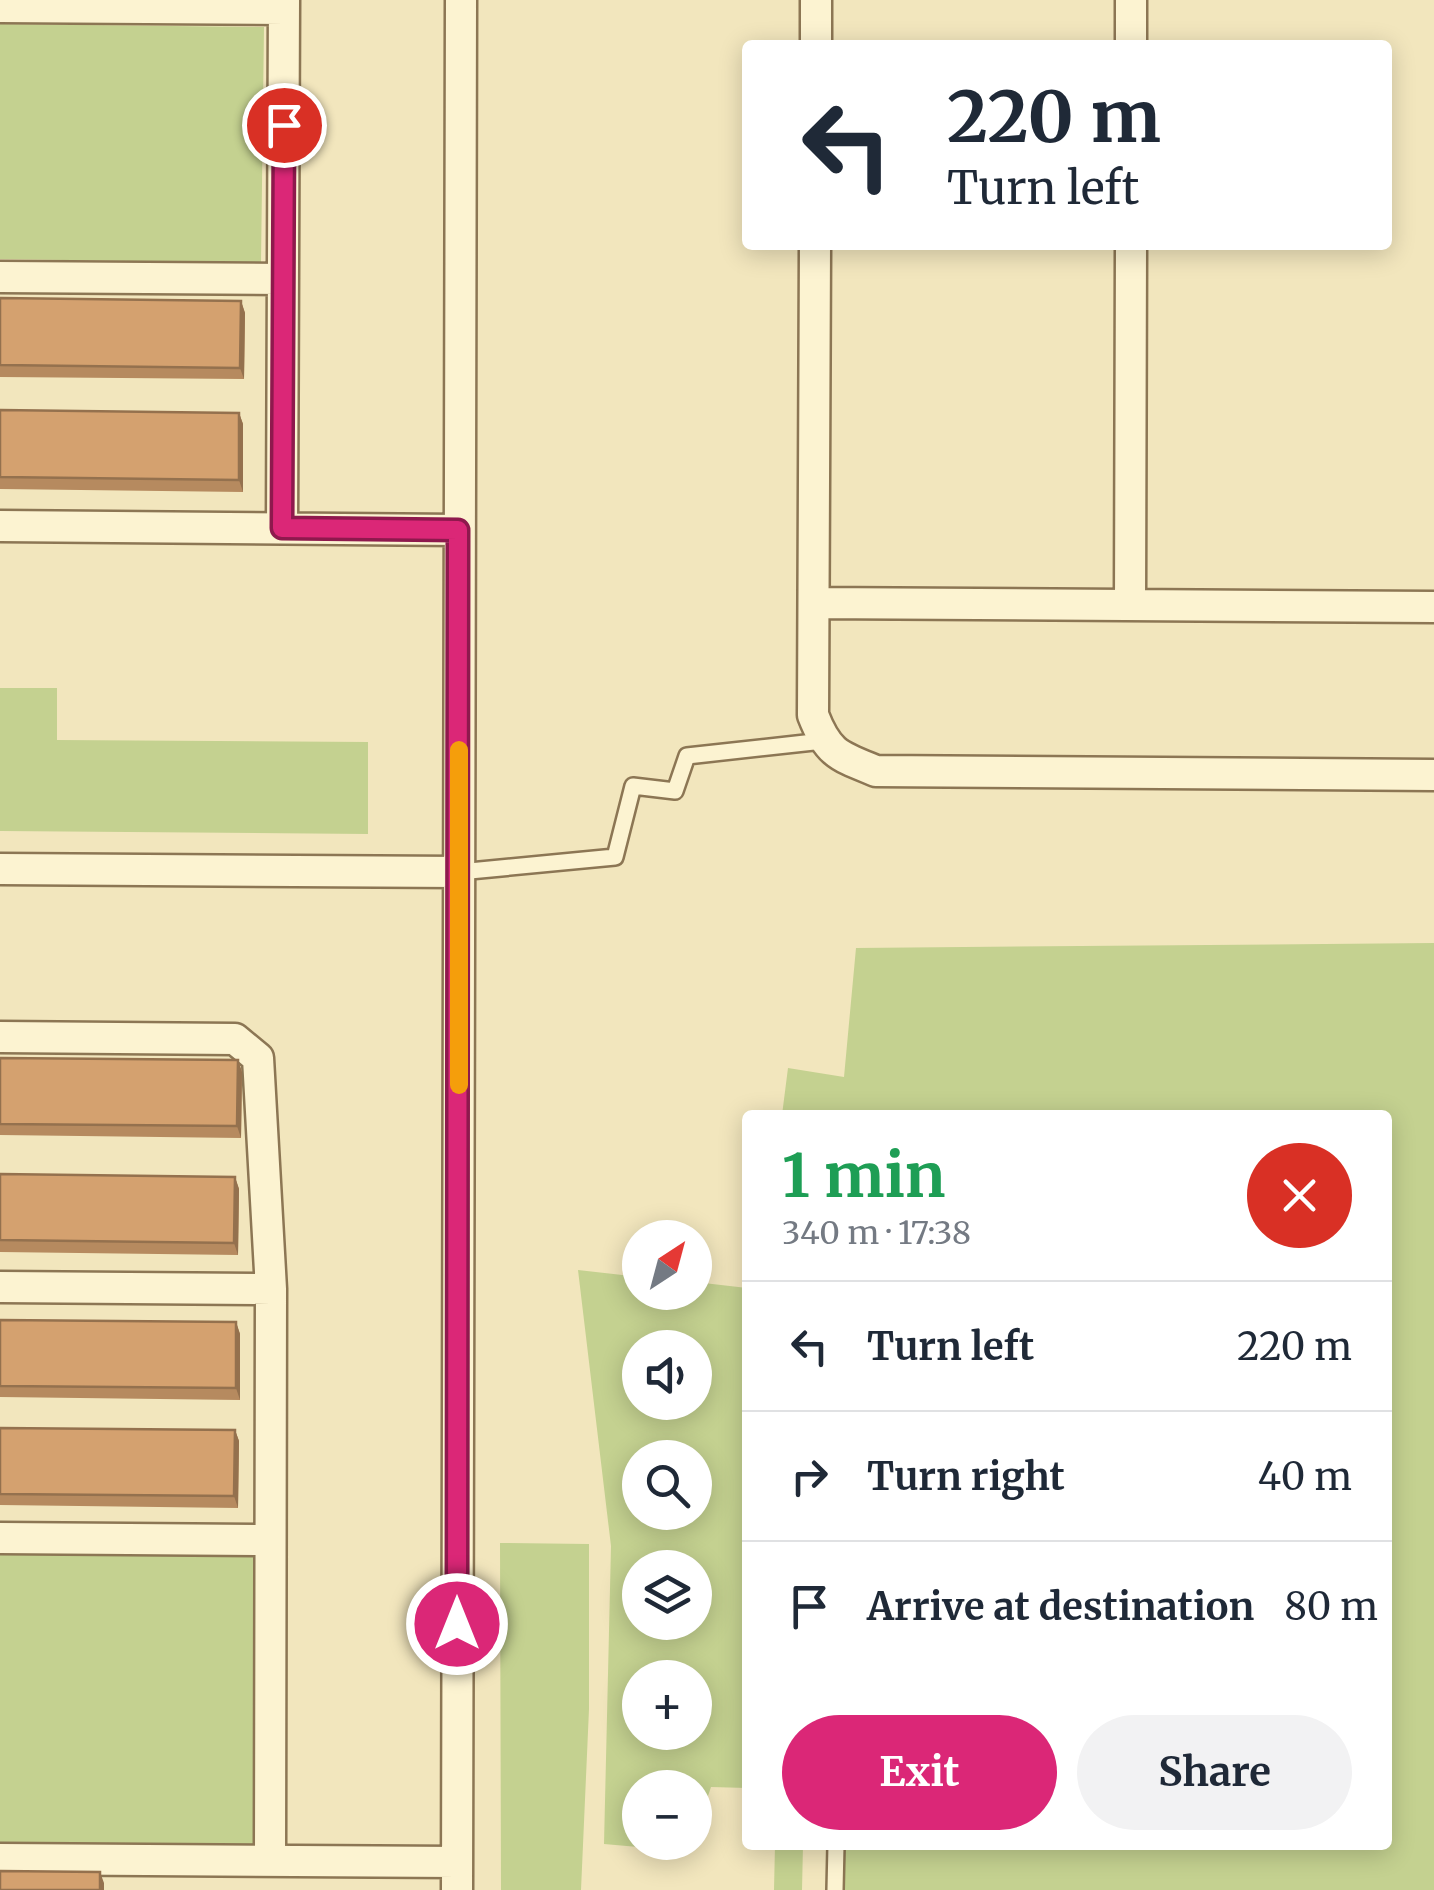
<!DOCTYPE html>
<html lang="en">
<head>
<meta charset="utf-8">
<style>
	:root { --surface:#fff; --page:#f2f2f3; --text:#1f2937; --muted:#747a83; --line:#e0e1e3; --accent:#db2777 }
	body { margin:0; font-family:Merriweather,serif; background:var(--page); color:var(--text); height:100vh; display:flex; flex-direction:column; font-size:38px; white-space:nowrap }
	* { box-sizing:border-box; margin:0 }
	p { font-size:32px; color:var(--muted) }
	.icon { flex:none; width:55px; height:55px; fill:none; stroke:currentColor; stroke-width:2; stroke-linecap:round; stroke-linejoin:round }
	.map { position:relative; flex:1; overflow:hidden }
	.details { position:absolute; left:742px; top:1110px; width:650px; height:740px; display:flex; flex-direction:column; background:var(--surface); border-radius:10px; box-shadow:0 5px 25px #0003 }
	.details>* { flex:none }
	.guide { position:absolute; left:742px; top:40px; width:650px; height:210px; border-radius:10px; box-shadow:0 5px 25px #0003; background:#fff; color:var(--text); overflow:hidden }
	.needle { width:65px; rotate:36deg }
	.tools { position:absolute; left:622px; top:1220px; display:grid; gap:20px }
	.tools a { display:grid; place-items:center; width:90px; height:90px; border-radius:50%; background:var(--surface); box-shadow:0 5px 25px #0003; font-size:50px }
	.pin { position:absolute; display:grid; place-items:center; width:85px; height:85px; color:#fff; margin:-42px; border:5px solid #fff; border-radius:50%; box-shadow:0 2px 10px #0007 }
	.me { position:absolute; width:110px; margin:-55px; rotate:0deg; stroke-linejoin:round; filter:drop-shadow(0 0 8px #0008) }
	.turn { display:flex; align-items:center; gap:35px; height:210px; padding:0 40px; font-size:45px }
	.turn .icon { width:130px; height:130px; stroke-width:2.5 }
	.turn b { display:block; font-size:70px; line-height:85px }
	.round { display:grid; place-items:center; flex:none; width:105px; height:105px; border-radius:52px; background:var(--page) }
	.headline { display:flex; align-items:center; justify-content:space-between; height:170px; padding:0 40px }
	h1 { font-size:60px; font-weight:700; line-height:75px; color:#1e9e55 }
	.cta { display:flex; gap:20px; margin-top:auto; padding:20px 40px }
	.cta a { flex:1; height:115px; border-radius:60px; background:var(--accent); color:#fff; font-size:40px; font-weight:700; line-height:115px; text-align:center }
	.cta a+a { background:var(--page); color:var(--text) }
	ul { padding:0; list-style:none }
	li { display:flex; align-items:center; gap:30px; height:130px; padding:0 40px; border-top:2px solid var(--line) }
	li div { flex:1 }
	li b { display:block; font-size:38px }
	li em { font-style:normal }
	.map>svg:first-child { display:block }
	.green { fill:#c4d190; fill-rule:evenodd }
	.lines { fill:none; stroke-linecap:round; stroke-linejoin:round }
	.service-casing { stroke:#8c7654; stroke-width:20 }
	.minor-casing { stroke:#8c7654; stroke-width:35 }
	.service { stroke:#fcf3d1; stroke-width:15 }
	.minor { stroke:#fcf3d1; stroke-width:30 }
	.wall { fill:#b68a5f }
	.shaded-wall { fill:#94714e }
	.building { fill:#d4a16f; stroke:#94714e; stroke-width:2.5 }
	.route-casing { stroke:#8e194d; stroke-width:25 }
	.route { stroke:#db2777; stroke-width:18 }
	.slow { stroke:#f59e0b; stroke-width:18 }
</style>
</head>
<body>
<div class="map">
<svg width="1434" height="1890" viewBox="0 0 1434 1890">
	<rect width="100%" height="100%" fill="#f2e6bd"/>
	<path class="green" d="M0,24L264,27L261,263L0,259Z
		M0,688H57V740L368,742V834L0,831Z
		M1434,943V1890H833V1845H1388V1115H782L788,1068L844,1077L856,948Z
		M578,1270L640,1277V1292H695V1282L747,1288V1788L711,1787L707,1799L695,1798V1788H640L638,1847L604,1844L611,1546ZM640,1348H695V1402H640ZM640,1458H695V1512H640ZM640,1568H695V1622H640ZM640,1678H695V1732H640Z
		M0,1538L270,1540V1861L0,1859Z
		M500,1543L589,1544V1709L581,1890H501Z
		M775,1845H803L802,1890H774Z"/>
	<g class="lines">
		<g class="service-casing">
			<path id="service" d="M459,872L615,857L633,786L675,791L687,756L823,741
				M835,1890L836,1845"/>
		</g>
		<g class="minor-casing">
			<path id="minor" d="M0,7L284,9
				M816,45V0
				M1131,45V0
				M815,245L813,715C828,754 839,756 876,771L1434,775
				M0,277L283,279
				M0,526L459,530
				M282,528L284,0
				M815,603L1434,607
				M1130,605L1131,245
				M0,869L459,872
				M0,1037L235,1039L258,1058L271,1289L270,1861
				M0,1287L271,1289
				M0,1538L270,1540
				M0,1859L457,1862
				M457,1890L461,0"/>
		</g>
		<use href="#service" class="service"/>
		<use href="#minor" class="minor"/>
	</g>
	<path class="wall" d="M0,298L241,301L245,313L244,379L0,377Z
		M0,410L239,413L243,424V492L0,489Z
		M0,1058L238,1060L242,1072L241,1138L0,1135Z
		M0,1174L235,1177L239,1189L238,1255L0,1252Z
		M0,1320L236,1322L240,1334V1400L0,1397Z
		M0,1428L235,1430L239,1441L238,1508L0,1505Z"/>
	<path class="shaded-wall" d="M241,301L245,313L244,379L240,368Z
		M239,413L243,424V492L239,480Z
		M238,1060L242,1072L241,1138L237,1126Z
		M235,1177L239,1189L238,1255L234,1243Z
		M236,1322L240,1334V1400L236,1388Z
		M235,1430L239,1441L238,1508L234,1496Z
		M100,1872L104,1883V1890H100Z"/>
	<path class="building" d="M0,298L241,301L240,368L0,365Z
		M0,410L239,413V480L0,477Z
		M0,1058L238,1060L237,1126L0,1124Z
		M0,1174L235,1177L234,1243L0,1240Z
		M0,1320L236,1322V1388L0,1386Z
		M0,1428L235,1430L234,1496L0,1494Z
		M0,1871L100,1872V1890H0Z"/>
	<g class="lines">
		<g class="route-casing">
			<path id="route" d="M284,125L282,528L458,530L457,1624"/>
		</g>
		<use href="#route" class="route"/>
		<path class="slow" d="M459,1085V750"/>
	</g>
</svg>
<div class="tools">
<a><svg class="needle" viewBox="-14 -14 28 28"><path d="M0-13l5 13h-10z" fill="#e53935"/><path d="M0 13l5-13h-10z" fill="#747a83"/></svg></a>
<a><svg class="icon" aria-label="sound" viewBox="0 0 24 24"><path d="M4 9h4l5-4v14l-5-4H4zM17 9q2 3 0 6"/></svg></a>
<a><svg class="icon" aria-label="search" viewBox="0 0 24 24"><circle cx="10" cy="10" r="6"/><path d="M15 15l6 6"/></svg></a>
<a><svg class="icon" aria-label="layers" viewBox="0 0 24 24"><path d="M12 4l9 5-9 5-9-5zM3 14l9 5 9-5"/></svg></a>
<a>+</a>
<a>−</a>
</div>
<div class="pin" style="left:284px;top:125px;background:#d93025"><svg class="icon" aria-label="arrive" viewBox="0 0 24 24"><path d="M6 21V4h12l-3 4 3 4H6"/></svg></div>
<svg class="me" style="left:457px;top:1624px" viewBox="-20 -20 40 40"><circle r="17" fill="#db2777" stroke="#fff" stroke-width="3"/><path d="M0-11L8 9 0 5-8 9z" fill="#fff"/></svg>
<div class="guide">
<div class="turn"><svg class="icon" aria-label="left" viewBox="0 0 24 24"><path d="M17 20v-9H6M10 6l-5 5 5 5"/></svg><div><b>220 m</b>Turn left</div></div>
</div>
<section class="details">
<div class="headline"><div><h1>1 min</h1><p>340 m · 17:38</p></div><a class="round" style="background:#d93025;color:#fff"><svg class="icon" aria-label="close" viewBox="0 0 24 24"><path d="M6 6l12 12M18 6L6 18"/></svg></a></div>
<ul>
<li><svg class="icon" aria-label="left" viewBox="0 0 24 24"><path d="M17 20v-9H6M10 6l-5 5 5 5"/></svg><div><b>Turn left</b></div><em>220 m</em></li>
<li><svg class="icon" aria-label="right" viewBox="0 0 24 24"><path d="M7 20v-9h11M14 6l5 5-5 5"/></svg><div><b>Turn right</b></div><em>40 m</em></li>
<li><svg class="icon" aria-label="arrive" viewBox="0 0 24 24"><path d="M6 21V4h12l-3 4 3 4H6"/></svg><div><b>Arrive at destination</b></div><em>80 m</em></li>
</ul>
<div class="cta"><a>Exit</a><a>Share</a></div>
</section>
</div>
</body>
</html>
